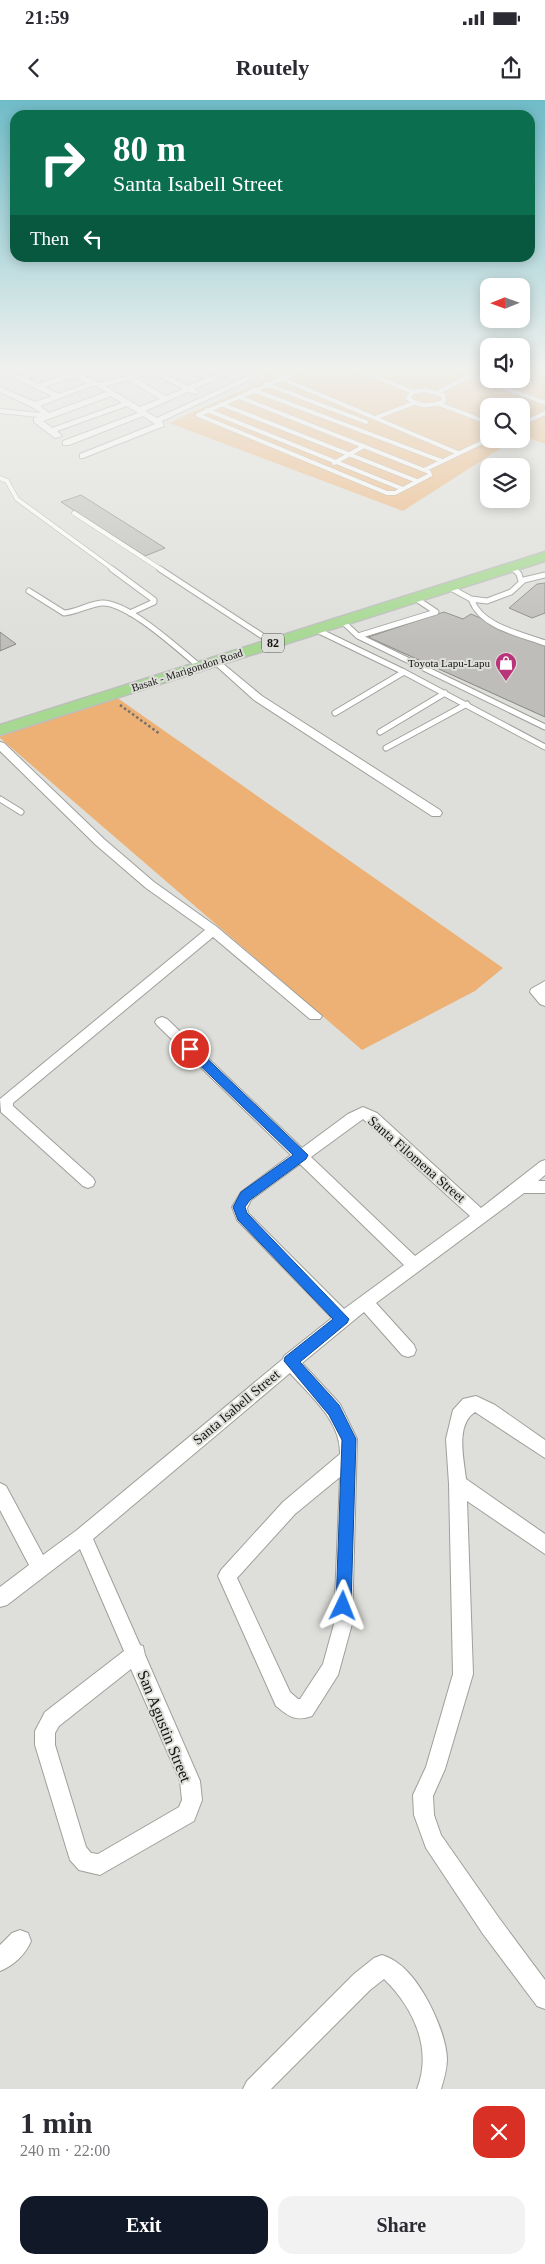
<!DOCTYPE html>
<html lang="en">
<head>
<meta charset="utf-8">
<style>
	:root { --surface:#fff; --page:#f2f2f3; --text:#2b2b33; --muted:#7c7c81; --accent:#111827 }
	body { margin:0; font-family:Georgia,serif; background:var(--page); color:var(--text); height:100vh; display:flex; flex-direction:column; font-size:19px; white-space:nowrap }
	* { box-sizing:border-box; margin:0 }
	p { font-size:16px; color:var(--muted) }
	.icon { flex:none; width:28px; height:28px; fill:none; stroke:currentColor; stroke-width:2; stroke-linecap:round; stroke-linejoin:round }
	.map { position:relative; height:1989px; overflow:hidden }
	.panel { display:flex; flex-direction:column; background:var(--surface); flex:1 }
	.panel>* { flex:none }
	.banner { position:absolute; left:10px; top:10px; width:525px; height:152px; border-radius:15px; box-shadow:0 2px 12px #0003; background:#0b6e4f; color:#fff; overflow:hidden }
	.needle { width:32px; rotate:269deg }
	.controls { position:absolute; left:480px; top:178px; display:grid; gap:10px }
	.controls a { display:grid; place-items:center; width:50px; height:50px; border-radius:10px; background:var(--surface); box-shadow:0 2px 12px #0003; font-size:25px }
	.pin { position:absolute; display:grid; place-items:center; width:42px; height:42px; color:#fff; margin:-21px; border:2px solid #fff; border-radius:50%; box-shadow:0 1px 5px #0007 }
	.me { position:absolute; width:55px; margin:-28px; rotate:2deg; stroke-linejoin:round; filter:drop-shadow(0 0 4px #0008) }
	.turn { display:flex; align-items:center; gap:18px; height:105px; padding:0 20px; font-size:22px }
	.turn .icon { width:65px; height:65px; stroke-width:2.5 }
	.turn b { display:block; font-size:35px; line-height:42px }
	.then { display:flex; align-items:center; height:48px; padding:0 20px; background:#0003; gap:10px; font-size:19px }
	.round { display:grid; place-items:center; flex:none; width:52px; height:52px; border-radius:15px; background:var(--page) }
	.head { display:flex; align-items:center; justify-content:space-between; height:85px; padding:0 20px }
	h1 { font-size:30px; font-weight:700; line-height:38px }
	.primary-button { display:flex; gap:10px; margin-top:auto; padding:10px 20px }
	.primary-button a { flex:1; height:58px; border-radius:15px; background:var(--accent); color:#fff; font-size:20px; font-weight:700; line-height:58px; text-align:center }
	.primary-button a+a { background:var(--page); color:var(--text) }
	.status { display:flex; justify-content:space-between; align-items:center; height:35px; padding:0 25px; background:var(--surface); direction:ltr }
	.status svg { height:14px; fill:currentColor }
	header { display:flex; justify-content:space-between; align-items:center; height:65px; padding:0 20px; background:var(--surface); font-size:22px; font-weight:700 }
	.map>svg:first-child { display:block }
	.green { fill:#edb175 }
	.building { fill:#bebdb9; stroke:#888783 }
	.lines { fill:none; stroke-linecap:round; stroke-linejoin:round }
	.service-far1-casing { stroke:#9f9f9b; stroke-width:5 }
	.service-casing { stroke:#9f9f9b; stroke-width:7 }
	.minor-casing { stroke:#9f9f9b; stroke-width:2 }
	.primary-casing { stroke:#bdbdbc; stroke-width:3 }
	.path { stroke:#72726f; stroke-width:2.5; stroke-dasharray:2.5 2.5; stroke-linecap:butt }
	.service-far1 { stroke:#fff; stroke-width:4 }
	.service { stroke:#fff; stroke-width:5 }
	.minor { fill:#fff; fill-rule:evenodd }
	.primary { fill:#a6d892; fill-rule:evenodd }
	.route { fill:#1a73e8; stroke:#114b97 }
	.labels { text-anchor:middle; stroke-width:4; stroke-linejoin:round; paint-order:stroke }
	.far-poi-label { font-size:11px; fill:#131311; stroke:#dedfda; text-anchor:end }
	.far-street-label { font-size:11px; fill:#131311; stroke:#dedfda }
	.shield { fill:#dedfda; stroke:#50504d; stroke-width:1 }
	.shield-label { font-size:12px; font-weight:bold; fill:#131311 }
	.street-label { font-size:14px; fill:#131311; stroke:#dedfda }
	.near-street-label { font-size:16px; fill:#131311; stroke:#dedfda }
</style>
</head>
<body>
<div class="status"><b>21:59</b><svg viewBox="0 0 49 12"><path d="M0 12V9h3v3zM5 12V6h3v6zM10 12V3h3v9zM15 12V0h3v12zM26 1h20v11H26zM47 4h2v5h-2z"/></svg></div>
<header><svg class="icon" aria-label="back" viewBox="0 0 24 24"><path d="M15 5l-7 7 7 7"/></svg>Routely<svg class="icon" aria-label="share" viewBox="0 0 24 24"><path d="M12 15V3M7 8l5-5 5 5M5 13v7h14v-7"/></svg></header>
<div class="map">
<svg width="545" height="1989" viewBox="0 0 545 1989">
	<rect width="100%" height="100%" fill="#dedfda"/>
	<path class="green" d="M236,269H489V279H521V269H545V344L521,335V306H489V339H515L403,411L169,323L267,279Z
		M116,597L503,868L475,891L362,950L0,638V636Z"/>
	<path class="building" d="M81,395L165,448L145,456L61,402Z
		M545,483V513L532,518L509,508L537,484Z
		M444,512L463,519L471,514L545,546V617L368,537Z
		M0,532L16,544L0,551Z"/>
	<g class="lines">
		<g class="service-far1-casing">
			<path id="service-far1" d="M266,269L285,276
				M356,269L413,292
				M455,269L545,303
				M280,278L458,353
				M266,284L366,322
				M253,290L442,361
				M425,290L443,295L444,301C432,306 418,308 408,298L413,292Z
				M438,292L472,275
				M239,297L429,372L430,375L395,393H387L198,315Z
				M239,297L305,269
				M221,304L417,381
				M439,304L489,323
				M207,310L403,389
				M375,318L414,303
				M521,324L545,313
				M334,363L364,346
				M424,370L489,339
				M0,378L7,381L17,399L114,470
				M74,413L162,470
				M512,467L515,470"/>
		</g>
		<g class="service-casing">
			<path id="service" d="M112,469L154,500V502L130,513
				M160,469L273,543
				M514,469L519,474L521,481
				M449,487L471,499L487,501L511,492L524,480L545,475
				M29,491L64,513C77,512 89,504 102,503C128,502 178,549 199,566
				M472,501C482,527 521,534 545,543
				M342,521L358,536L436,512L415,498
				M315,529L404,572L545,647
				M358,536L545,627
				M335,613L404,572
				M380,632L445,593
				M386,648L467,604
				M0,699L21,712"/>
		</g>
		<g class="minor-casing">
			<path id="minor" d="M0,269H6L21,276L42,269H50L27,278L38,284L67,274L58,269H66L100,283L156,269H165L160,272L188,286L205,279L185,269H193L211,277C227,269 240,265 256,277L162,321L164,326L83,358H80V354L155,324L143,316L69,345H63V341L138,313L127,306L57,331L62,336L55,338L34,322V318L38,317L0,313V309L41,313L32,307L0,292V287L35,302L52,296L0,271ZM234,272L246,277L157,318L145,311L188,292L197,294L198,292L194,289ZM153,273L183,289L166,296L135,278ZM73,277L88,283L59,294L44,287ZM128,280L160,299L140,307L105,286ZM94,285L106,292L49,313L40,306ZM111,296L122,303L52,328L43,321Z
				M108,269H124L115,272Z
				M216,558L262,596L440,710L442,713L440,716H432L254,600L213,563L211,561Z
				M0,642L4,643L104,739L154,782L217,827L322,916L320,919H310L213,837L13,1003V1006L93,1078L95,1082L93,1086L88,1088L83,1086L1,1012L0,999L205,830L146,788L96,745L0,651Z
				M545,881V906L540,904L530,892L531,889Z
				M162,917L167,919L302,1048L348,1014L363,1007L377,1013L481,1108L540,1062L545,1060V1075L538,1081H545V1093H524L376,1203L414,1245L416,1250L414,1255L408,1257L402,1255L364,1212L302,1263L340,1304L357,1339L352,1524L338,1575L312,1616C296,1622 288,1616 276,1606L218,1476L221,1470L283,1402L340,1354C341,1321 311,1297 290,1273L93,1439L140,1545L143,1546L145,1555L200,1681L202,1700L194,1721L100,1775L79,1770L70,1760L35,1645V1631L45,1612L124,1551L80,1449L7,1505L0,1507V1487L29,1465L0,1410V1383L6,1386L43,1455L77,1430L283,1259L284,1256L332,1218L237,1120L232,1107L241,1092L291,1055L157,925L155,922L157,919ZM363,1019L470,1116L415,1156L311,1057ZM300,1064L404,1165L344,1209L248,1113L247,1108L251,1100ZM340,1377L334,1524L323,1564L300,1599H298L290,1592L237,1478L295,1414ZM131,1569L180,1681L182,1700L179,1707L98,1754L91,1753L86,1747L55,1645V1633L59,1626Z
				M476,1296L495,1305L545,1340V1358L475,1312C455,1325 464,1359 466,1379L545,1434V1454L467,1401L473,1574L445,1669L433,1696L434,1715L441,1735L499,1818L545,1880V1909L537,1906L483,1834L426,1748L414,1715L413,1695L426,1667L453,1574L449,1384L446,1339L453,1310L463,1299Z
				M20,1830L28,1833L31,1841C26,1854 13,1866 0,1871V1845L12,1833Z
				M382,1855C388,1857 394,1860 399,1864C422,1881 446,1931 447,1959C447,1969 444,1979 441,1989H417C433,1949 413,1907 384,1879L370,1890L271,1989H243L247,1981L354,1874L374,1858Z"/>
		</g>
		<g class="primary-casing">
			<path id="primary" d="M545,452V461L0,635V625Z"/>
		</g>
		<path class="path" d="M120,605L160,634"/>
		<use href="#service-far1" class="service-far1"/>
		<use href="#service" class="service"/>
		<use href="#minor" class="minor"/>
		<use href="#primary" class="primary"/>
	</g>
	<linearGradient id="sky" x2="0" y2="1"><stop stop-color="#6fbcc8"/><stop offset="0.49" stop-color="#f0f1ee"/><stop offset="1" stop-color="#f0f1ee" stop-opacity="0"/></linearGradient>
	<rect width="545" height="547" fill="url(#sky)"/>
	<path class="route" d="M190,945L194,946L308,1055L306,1059L250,1100L245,1107L247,1113L349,1219L347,1223L300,1262L339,1305L356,1339L351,1506L349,1511L343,1513L338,1511L336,1506L342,1340L329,1315L284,1261L285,1257L333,1219L238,1120L233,1107L241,1092L293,1055L186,952L185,949Z"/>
	<defs>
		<g id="shop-pin" transform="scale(1.125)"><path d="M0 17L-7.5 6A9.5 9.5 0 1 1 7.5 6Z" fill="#b9357a" stroke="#dedfda"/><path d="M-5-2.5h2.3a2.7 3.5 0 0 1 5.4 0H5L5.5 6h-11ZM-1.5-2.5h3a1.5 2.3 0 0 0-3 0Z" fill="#fff"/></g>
	</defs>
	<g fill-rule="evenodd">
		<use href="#shop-pin" x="506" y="563"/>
	</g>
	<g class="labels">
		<g class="far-poi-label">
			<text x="490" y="567">Toyota Lapu-Lapu</text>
		</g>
		<g class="far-street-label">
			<text transform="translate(187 570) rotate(-18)" y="4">Basak - Marigondon Road</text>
		</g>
		<rect class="shield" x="262" y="533.5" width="22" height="19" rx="4"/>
		<g class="shield-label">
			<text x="273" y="547">82</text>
		</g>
		<g class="street-label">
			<text transform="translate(417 1059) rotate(41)" y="5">Santa Filomena Street</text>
			<text transform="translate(236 1307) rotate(-40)" y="5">Santa Isabell Street</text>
		</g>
		<g class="near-street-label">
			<text transform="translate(165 1626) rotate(68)" y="6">San Agustin Street</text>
		</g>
	</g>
</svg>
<div class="controls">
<a><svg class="needle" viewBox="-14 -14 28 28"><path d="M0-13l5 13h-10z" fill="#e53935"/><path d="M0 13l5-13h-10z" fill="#7c7c81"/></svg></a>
<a><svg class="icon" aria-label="sound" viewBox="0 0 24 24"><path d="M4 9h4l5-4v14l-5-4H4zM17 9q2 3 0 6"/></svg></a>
<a><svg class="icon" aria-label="search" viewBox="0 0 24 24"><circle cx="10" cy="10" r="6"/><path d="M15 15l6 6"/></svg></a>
<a><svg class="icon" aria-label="layers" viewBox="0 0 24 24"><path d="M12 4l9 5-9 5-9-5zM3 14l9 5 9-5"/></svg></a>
</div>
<div class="pin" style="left:190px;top:949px;background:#d93025"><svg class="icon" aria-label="arrive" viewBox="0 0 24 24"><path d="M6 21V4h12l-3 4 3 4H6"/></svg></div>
<svg class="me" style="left:343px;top:1506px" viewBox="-20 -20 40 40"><path d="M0-17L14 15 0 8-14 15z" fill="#1a73e8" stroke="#fff" stroke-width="4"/></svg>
<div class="banner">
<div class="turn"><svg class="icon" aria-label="right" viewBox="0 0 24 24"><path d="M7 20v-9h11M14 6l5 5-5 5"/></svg><div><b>80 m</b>Santa Isabell Street</div></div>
<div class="then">Then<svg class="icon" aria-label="left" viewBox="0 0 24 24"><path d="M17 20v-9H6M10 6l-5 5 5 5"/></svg></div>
</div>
</div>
<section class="panel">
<div class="head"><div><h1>1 min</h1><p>240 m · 22:00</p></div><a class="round" style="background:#d93025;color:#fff"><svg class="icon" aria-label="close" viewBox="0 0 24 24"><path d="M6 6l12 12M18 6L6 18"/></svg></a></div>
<div class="primary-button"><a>Exit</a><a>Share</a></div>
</section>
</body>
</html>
